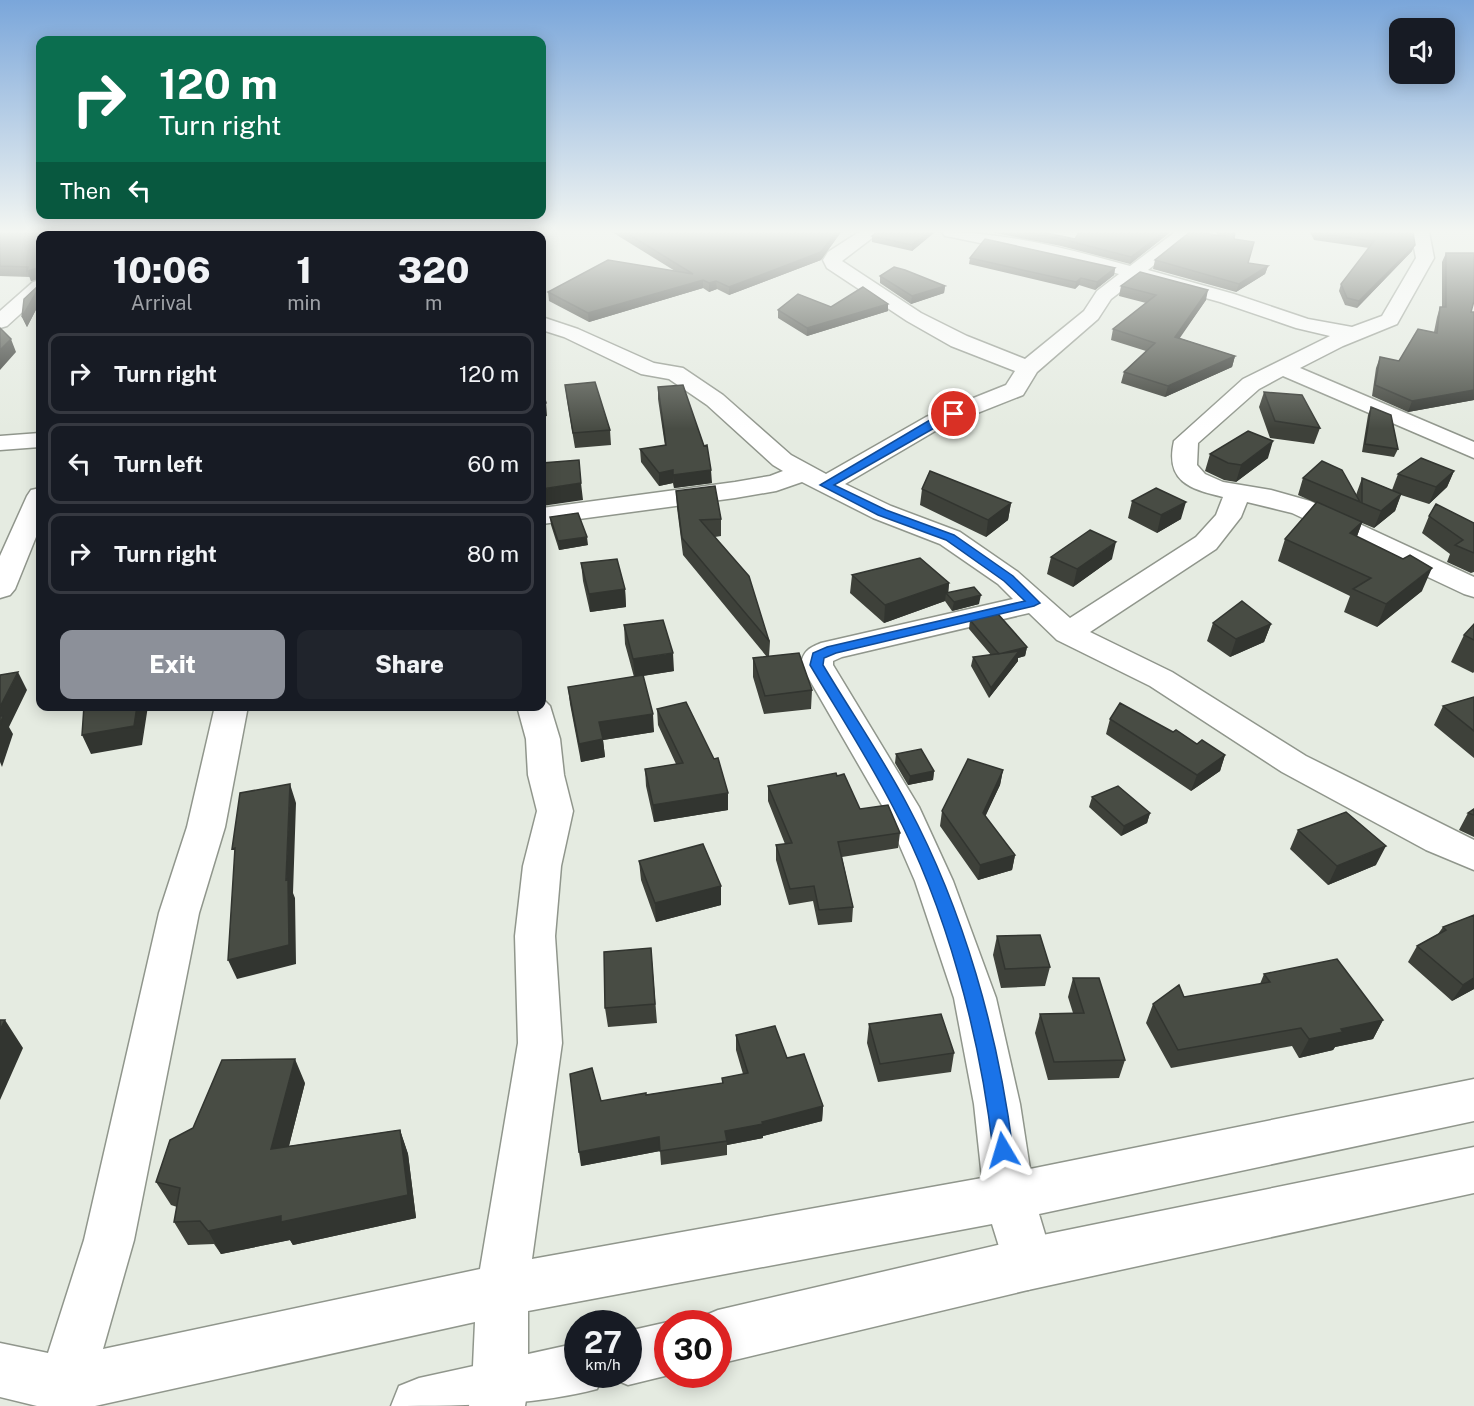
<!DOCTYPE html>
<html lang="en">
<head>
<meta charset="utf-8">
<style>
	:root { --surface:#171b24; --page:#20242c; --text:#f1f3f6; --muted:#9ea1a6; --line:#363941; --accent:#8c9099 }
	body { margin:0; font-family:"Public Sans",sans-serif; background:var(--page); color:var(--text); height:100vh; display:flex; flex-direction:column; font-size:22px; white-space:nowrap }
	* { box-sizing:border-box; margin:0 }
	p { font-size:20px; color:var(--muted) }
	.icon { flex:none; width:33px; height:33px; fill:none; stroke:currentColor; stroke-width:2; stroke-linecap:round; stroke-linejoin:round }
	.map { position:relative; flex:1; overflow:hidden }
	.drawer { position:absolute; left:36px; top:231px; width:510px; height:480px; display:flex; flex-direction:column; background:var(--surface); border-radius:12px; box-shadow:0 3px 15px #0003 }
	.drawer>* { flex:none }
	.banner { position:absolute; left:36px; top:36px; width:510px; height:183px; border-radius:12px; box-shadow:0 3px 15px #0003; background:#0b6e4f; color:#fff; overflow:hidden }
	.controls { position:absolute; left:1389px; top:18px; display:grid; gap:12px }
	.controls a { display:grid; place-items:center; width:66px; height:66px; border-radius:12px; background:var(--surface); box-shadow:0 3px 15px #0003; font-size:30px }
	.speed { position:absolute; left:564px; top:1310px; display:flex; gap:12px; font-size:30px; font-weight:700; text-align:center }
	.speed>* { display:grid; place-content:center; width:78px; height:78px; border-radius:50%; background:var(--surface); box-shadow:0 3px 15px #0003; line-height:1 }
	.speed small { font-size:15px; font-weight:400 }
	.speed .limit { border:9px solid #d22; background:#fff; color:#111 }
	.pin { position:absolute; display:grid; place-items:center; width:51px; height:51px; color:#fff; margin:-26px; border:3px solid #fff; border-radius:50%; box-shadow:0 2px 6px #0007 }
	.me { position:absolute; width:66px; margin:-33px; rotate:353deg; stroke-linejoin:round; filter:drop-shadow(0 0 4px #0008) }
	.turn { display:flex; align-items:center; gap:21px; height:126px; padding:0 24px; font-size:27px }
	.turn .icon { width:78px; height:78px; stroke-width:2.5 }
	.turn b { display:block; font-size:42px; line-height:51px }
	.then { display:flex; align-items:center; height:57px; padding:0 24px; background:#0003; gap:12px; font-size:22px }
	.eta { display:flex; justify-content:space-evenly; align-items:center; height:102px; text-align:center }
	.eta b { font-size:36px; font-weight:800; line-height:42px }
	.button { display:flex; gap:12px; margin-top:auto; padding:12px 24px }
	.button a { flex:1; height:69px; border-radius:12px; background:var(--accent); color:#fff; font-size:24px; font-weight:800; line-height:69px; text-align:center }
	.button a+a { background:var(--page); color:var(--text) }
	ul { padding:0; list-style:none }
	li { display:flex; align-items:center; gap:18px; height:81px; margin:0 12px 9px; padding:0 12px; border:3px solid var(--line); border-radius:12px }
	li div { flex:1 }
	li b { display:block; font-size:22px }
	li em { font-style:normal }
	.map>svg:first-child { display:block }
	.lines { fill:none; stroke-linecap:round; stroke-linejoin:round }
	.minor-casing { stroke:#90968c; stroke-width:3 }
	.primary-casing { stroke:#90968c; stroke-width:3 }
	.minor { fill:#fff; fill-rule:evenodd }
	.primary { fill:#fff; fill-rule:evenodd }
	.wall { fill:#3e413a }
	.shaded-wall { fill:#323530 }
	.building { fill:#484c44; stroke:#323530; stroke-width:1.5 }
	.route { fill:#1a73e8; stroke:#114b97; stroke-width:1.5 }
</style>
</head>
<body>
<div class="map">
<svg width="1474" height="1406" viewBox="0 0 1474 1406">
	<rect width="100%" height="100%" fill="#e5ebe1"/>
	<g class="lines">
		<g class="minor-casing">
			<path id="minor" d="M334,232H353L350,236H331Z
				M859,232H880L842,261L921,313L967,336L1025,359L1084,311L1097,291L1119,274L1082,264L951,237L945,236L942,232C1005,232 1069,249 1130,266L1175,232H1195L1148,270L1234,294L1308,319L1352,327L1382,316L1416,258L1411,232H1429L1434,258L1397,324L1343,346L1300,368L1474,442V458L1283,376L1259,389L1198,443L1197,465L1205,474L1223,482L1271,490L1310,501L1474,577V597L1464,594L1292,513L1247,502L1241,517L1216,549L1090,632L1172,672L1306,756L1474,840V870L1426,850L1282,772L1150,686L1057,640L1029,613L842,657L833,661V665L919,807L953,881L996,998L1020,1104L1030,1169L1474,1079V1121L1039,1214L1054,1264L1046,1282L1028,1290L1010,1282L992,1224L528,1311V1388L525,1406H469L472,1388L475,1322L95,1406H37L0,1397V1343L48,1353L84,1240L159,913L187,827L215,706H248L225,827L199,913L134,1240L103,1349L480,1269L518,1043L515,936L523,866L537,811L528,775L526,739L517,706H542V698L550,706L560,739L564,775L573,811L561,866L555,936L562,1043L532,1259L982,1178L974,1104L954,998L915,881L883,807L801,665C803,651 809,648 821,643L1013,599L998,584L940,544L873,518L802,482L776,491L735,498L542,524V508L735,482L770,476L783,471L773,465L707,405L669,379L641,374L564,337L542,330V317L578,329L654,363L683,368L723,395L791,455L826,474L926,417L1006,385L1015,371L951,346L907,321L827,268L823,260L828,252ZM1137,279L1220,302L1296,328L1330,336L1243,379L1174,441C1165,481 1189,489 1223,497L1216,515L1196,537L1070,618L1018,572L960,532L891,506L845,484L942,427L1023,395L1037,372L1098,319L1111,299Z
				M40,280V296L7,326L0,328V311L33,282Z
				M40,433V447L0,450V436Z
				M40,488V527L15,589L10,595L0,598V556L27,496L31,490Z"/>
		</g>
		<g class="primary-casing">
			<path id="primary" d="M1474,1147V1193L1028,1290L718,1364V1323H697L699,1318L718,1310L1028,1238Z
				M668,1322L670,1323H668V1374H673L628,1385L609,1377L607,1374H628V1331Z
				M578,1343V1374H604L597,1389C533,1406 459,1406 391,1406L399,1386L419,1378Z"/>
		</g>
		<use href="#minor" class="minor"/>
		<use href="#primary" class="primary"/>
	</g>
	<path class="wall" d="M0,232H306V236H40V302L27,327L22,317L38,286V279L31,281L30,277L0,276Z
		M612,232H841L821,260L729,295L717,289L709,292L703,288L589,322L549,301L548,292L675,271Z
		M935,232L912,251L872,242V236Z
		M995,232H1042L1075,239L1168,234L1130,264L1061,246L995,233Z
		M1216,232H1235L1234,239L1248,263L1268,266L1265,274L1236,292L1153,269L1155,260L1218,236Z
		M1310,232H1413L1412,251L1357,308L1345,305L1339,291L1341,284L1369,248L1314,240Z
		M1446,253L1471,312H1474V400L1408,412L1372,396L1376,368L1380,357L1399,361L1434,332L1437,317L1440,307H1442V262Z
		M970,258L1115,268L1114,275L1095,290L1079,285L1075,289L969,264Z
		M880,276L945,286L944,293L911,304L880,283Z
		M1121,286L1206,300L1179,338L1235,356L1232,367L1165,397L1121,383L1124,372L1146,351L1111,340L1113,329L1146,303L1119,296Z
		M831,307L888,311L807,336L778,318V310Z
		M565,385L610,430L611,445L575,448L567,400Z
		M658,387L712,483L674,488L673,483L659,486L641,462L640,449L665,446L658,399Z
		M1264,392L1320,428L1314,444L1270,438L1259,407Z
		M1371,407L1398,449L1394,457L1362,452L1368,415Z
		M1210,454L1268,458L1236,482L1224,480L1205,471Z
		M1454,471L1447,487L1429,504L1401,495L1395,511L1374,528L1362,523L1357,536L1422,591L1377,627L1344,612L1350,596L1278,561L1285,539L1316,503L1298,495L1303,478L1356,495L1362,478L1392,490L1398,474Z
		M922,489L1011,503L1008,520L986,537L920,505Z
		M676,491L721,519V536L715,537L770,641L769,657L812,690L811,709L764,714L753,677V658L767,657L683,555L677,508Z
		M1132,501L1181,519L1157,533L1128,518Z
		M1429,516L1474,523V572L1471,573L1447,562L1450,554L1422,533Z
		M550,517L588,545L559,550L551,525Z
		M1051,557L1112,559L1073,587L1047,574Z
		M581,563L625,589L626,607L590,612L583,581Z
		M852,575L949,583L948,593L979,604L952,611L945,601L884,623L850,593Z
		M970,620L1027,647L1025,656L1018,658V661L989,698L971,666L973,657L991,655L969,629Z
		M1213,623L1271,624L1264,642L1230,657L1207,641Z
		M1474,624V672L1473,673L1451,662L1464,635Z
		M624,625L674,671L643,676L654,732L603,740L605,757L581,762L570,704L568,687L634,677L625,644Z
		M1474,697V758L1434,725L1443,706Z
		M262,706H305L263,711Z
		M657,709L714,759L728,810L654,822L646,786L645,769L676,764L658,725Z
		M1110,719L1173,732L1197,744L1225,755L1220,771L1191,791L1106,734Z
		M896,754L934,771L933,780L908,785L895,763Z
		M1003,770L1000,785L985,816L1015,855L1012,870L978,880L940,826L942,811Z
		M837,776L860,809L900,833L898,848L842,857L853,907L852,922L818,925L813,901L789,905L776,860V845L785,844L768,801V786Z
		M1092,797L1150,813L1147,823L1121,836L1089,807Z
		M1474,809V837L1459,830L1468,813Z
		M1298,830L1376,865L1328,885L1290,849Z
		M639,861L721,886V905L656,922L641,880Z
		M1474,915V989L1452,1001L1408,962L1417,946L1438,934L1443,927Z
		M997,936L1050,967L1045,986L1001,988L993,955Z
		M651,948L657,1023L608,1027L605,1008Z
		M1264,974L1383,1020L1373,1039L1335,1047L1333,1050L1299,1058L1292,1046L1171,1068L1146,1023L1153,1004L1184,997L1260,984Z
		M1073,978L1125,1060L1119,1078L1048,1080L1035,1033L1040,1014L1073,1013L1068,997Z
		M869,1024L954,1053L951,1072L878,1082L867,1043Z
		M736,1035L787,1058L823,1106L822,1121L763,1136V1138L727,1145V1155L661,1165L660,1151L581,1166L601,1101L722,1084V1078L743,1074L736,1050Z
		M305,1083L289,1146L400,1130L408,1154L416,1218L293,1245L290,1240L221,1254L214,1244L188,1245L174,1222L177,1207L171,1205L156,1182Z"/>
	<path class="shaded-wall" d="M302,232H306V236H301Z
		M460,232H496L480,236H445Z
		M836,232H841L821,260L729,295V287Z
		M928,232H935L912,251V245Z
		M1164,232H1169L1168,234L1130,264L1131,257Z
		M1415,245L1412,251L1357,308L1359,301Z
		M1268,266L1265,274L1236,292L1239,284Z
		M38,268L40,278L31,281L27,271Z
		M1115,268L1114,275L1095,290L1097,282Z
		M1081,278L1079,285L1075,289L1076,282Z
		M703,280V288L589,322L588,313Z
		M716,281L717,289L709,292V283Z
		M40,286V302L27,327L22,317Z
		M945,286L944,293L911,304L912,296Z
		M1208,290L1206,300L1173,348L1175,337Z
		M888,304V311L807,336V328Z
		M11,339L16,352L0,370V350Z
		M1235,356L1232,367L1165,397L1168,386Z
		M1474,390V400L1408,412L1412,401Z
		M546,403L547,416L542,417V404Z
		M1273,441L1268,458L1236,482L1241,465Z
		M673,470V483L659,486V473Z
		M711,470L712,483L674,488L673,475Z
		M1454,471L1447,487L1429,504L1436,487Z
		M581,483L583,500L542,506V489Z
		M1401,494L1395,511L1374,528L1381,511Z
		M1186,502L1181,519L1157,533L1161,515Z
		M1011,503L1008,520L986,537L988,520Z
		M1362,522L1354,545L1350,533Z
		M587,537L588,545L559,550L558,541Z
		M1116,542L1112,559L1073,587L1077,569Z
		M1432,568L1422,591L1377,627L1386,604Z
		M949,583L948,595L946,593L945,601L884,623L885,605Z
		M625,589L626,607L590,612L589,594Z
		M981,595L979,604L952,611L954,602Z
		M1271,624L1264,642L1230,657L1236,639Z
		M1027,647L1025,656L1018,658V661L989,698L999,654Z
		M673,653L674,671L635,677L633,659Z
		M18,672L27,690L9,727L13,734L2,767L0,762V707Z
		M137,706H148L142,745L91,754L82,735Z
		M653,714L654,732L603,740L605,757L581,762L579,744L599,722Z
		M1225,755L1220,771L1191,791L1197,775Z
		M1003,770L1000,785L980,828L983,813Z
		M934,771L933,780L908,785L910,776Z
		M290,784L296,803L293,893L295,898L296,964L237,979L228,960L286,880Z
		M728,793V810L654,822L653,805Z
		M1150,813L1147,823L1121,836L1124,826Z
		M1386,846L1376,865L1328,885L1337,866Z
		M1015,855L1012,870L978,880L980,865Z
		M721,886V905L656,922L655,903Z
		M1474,978V989L1452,1001L1463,985Z
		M5,1020L23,1048L0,1100V1030Z
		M1383,1020L1373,1039L1335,1047L1333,1050L1299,1058L1309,1039L1341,1029Z
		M295,1059L305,1083L282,1173L271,1149Z
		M823,1106L822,1121L763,1136V1138L727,1145L725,1131Z
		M400,1130L408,1154L416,1218L293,1245L290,1240L221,1254L208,1231Z
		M659,1137L660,1151L581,1166L579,1152Z"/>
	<path class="building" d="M0,232H302L301,236H40V286L22,317L24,299L38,286V268L27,271L28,267L0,266Z
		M407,232H460L445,236L440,235L438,236H403Z
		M625,232H836L821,252L729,287L716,281L709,283L703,280L588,313L548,292L608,260L693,274Z
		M877,232H928L912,245L872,236Z
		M1024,232H1042L1075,239L1079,232H1164L1131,257L1062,239Z
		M1190,232H1200L1225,237L1223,232H1235L1234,239L1254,242L1248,263L1268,266L1239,284L1155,260Z
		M1315,232H1413L1415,245L1359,301L1347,298L1341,284L1374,241L1316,233Z
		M985,239L1115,268L1097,282L1081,278L1076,282L970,258Z
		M1446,253H1474V301L1471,312H1474V390L1412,401L1375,385L1380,357L1399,361L1418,329L1437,333L1440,307H1446Z
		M894,267L905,270L945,286L912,296L880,276Z
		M1140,272L1208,290L1175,337L1235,356L1168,386L1124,372L1155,343L1113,329L1156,295L1121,286Z
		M863,287L888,304L807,328L778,310L798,294L831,307Z
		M0,328L11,339L0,350Z
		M595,382L610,430L573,433L565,385Z
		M683,385L704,446L707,445L711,470L673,475V470L659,473L640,449L666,445L658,387Z
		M542,388L546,403L542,404Z
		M1264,392L1302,395L1320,428L1275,421Z
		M1371,407L1391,415L1398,449L1365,444Z
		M1248,431L1273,441L1241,465L1228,463L1210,454Z
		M1421,458L1454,471L1436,487L1398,474Z
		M579,460L581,483L542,489V463Z
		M1322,461L1342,470L1360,502L1303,478Z
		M930,471L1011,503L988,520L922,489Z
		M1362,478L1401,494L1381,511L1362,503Z
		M715,486L721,519L700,520L749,576L769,641L682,538L676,491Z
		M1156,488L1186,502L1161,515L1132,501Z
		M1317,502L1362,522L1350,533L1403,559L1410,555L1432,568L1386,604L1353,589L1371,578L1285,539Z
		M1436,504L1474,523V553L1455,545L1463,540L1429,516Z
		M578,513L587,537L558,541L550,517Z
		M1090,530L1116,542L1077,569L1051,557Z
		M920,558L949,583L885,605L852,575Z
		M617,559L625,589L589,594L581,563Z
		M974,587L981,595L954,602L946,593Z
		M1242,601L1271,624L1236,639L1213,623Z
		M998,614L1027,647L999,654L970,620Z
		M663,620L673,653L633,659L624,625Z
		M1474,624V640L1464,635Z
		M1019,651L991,688L973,657Z
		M799,653L812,690L765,696L753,658Z
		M18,672L0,707V675Z
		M643,675L653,714L599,722L603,739L579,744L568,687Z
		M1474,697V731L1443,706Z
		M686,702L714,759L718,758L728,793L653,805L645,769L683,763L657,709Z
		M1120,703L1173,732L1176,730L1197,744L1202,740L1225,755L1197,775L1110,719Z
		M84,706H137L134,726L82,735Z
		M0,716H3L0,725Z
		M921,749L934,771L910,776L896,754Z
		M968,759L1003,770L983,813L1015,855L980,865L942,811Z
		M836,773L837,776L844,774L860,809L888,805L900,833L838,842L853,907L819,910L814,886L790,889L776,845L792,843L768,786Z
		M290,784L286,880L288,879L289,945L228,960L235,848L232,849L240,793Z
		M1118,786L1150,813L1124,826L1092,797Z
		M1474,809V815L1468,813Z
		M1346,812L1386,846L1337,866L1298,830Z
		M703,844L721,886L655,903L639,861Z
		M1474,915V978L1463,985L1417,946L1446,930L1443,927Z
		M1040,935L1050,967L1005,969L997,936Z
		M651,948L655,1004L605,1008L604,952Z
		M1337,959L1383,1020L1341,1029L1343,1032L1309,1039L1301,1028L1178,1050L1153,1004L1179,985L1184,997L1270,982L1264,974Z
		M1073,978H1099L1125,1060L1054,1062L1040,1014L1084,1013Z
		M941,1014L954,1053L880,1064L869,1024Z
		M0,1020H5L0,1030Z
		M775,1026L787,1058L804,1054L823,1106L762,1122L763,1124L725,1131L727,1141L660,1151L659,1137L579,1152L570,1074L592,1068L601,1101L646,1093V1095L723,1083L722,1078L748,1073L736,1035Z
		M295,1059L271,1149L400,1130L408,1195L281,1222V1216L208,1231L200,1221L174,1222L180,1188L156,1182L170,1140L193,1128L222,1060Z"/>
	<linearGradient id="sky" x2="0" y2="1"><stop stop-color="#7aa6da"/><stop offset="0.54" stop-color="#f3f6f2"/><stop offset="1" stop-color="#f3f6f2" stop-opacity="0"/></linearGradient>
	<rect width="1474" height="429" fill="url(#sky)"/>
	<path class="route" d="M950,412L959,414L834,485L886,510L954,535L1013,576L1040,603L1034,606L836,653L824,658L823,665C851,712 883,758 908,806C964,911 998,1033 1013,1150L1010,1157L1003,1160L996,1157L993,1150C980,1036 947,909 893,807C868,758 838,712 810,665L813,653L827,647L1025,601L1004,581L946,540L878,515L820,485L930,420Z"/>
</svg>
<div class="controls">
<a><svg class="icon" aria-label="sound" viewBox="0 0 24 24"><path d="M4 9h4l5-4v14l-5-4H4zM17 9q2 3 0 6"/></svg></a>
</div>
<div class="speed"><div>27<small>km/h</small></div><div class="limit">30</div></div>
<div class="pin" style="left:954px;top:414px;background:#d93025"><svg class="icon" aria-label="arrive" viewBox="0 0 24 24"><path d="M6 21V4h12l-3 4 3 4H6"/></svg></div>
<svg class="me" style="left:1003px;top:1150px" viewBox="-20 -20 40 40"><path d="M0-17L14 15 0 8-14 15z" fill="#1a73e8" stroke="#fff" stroke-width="4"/></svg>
<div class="banner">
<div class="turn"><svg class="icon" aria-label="right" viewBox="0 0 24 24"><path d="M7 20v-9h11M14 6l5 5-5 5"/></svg><div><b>120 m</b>Turn right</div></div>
<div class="then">Then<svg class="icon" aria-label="left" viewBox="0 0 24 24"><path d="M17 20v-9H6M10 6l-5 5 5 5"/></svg></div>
</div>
<section class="drawer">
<div class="eta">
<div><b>10:06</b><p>Arrival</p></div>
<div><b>1</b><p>min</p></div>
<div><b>320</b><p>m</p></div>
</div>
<ul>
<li><svg class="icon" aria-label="right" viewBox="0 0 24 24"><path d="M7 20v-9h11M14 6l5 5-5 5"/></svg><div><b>Turn right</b></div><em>120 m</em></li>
<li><svg class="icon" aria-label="left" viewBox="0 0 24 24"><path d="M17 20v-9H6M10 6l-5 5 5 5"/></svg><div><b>Turn left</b></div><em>60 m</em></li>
<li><svg class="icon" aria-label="right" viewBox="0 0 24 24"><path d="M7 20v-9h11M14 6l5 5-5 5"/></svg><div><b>Turn right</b></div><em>80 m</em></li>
</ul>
<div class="button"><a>Exit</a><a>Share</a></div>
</section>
</div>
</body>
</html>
